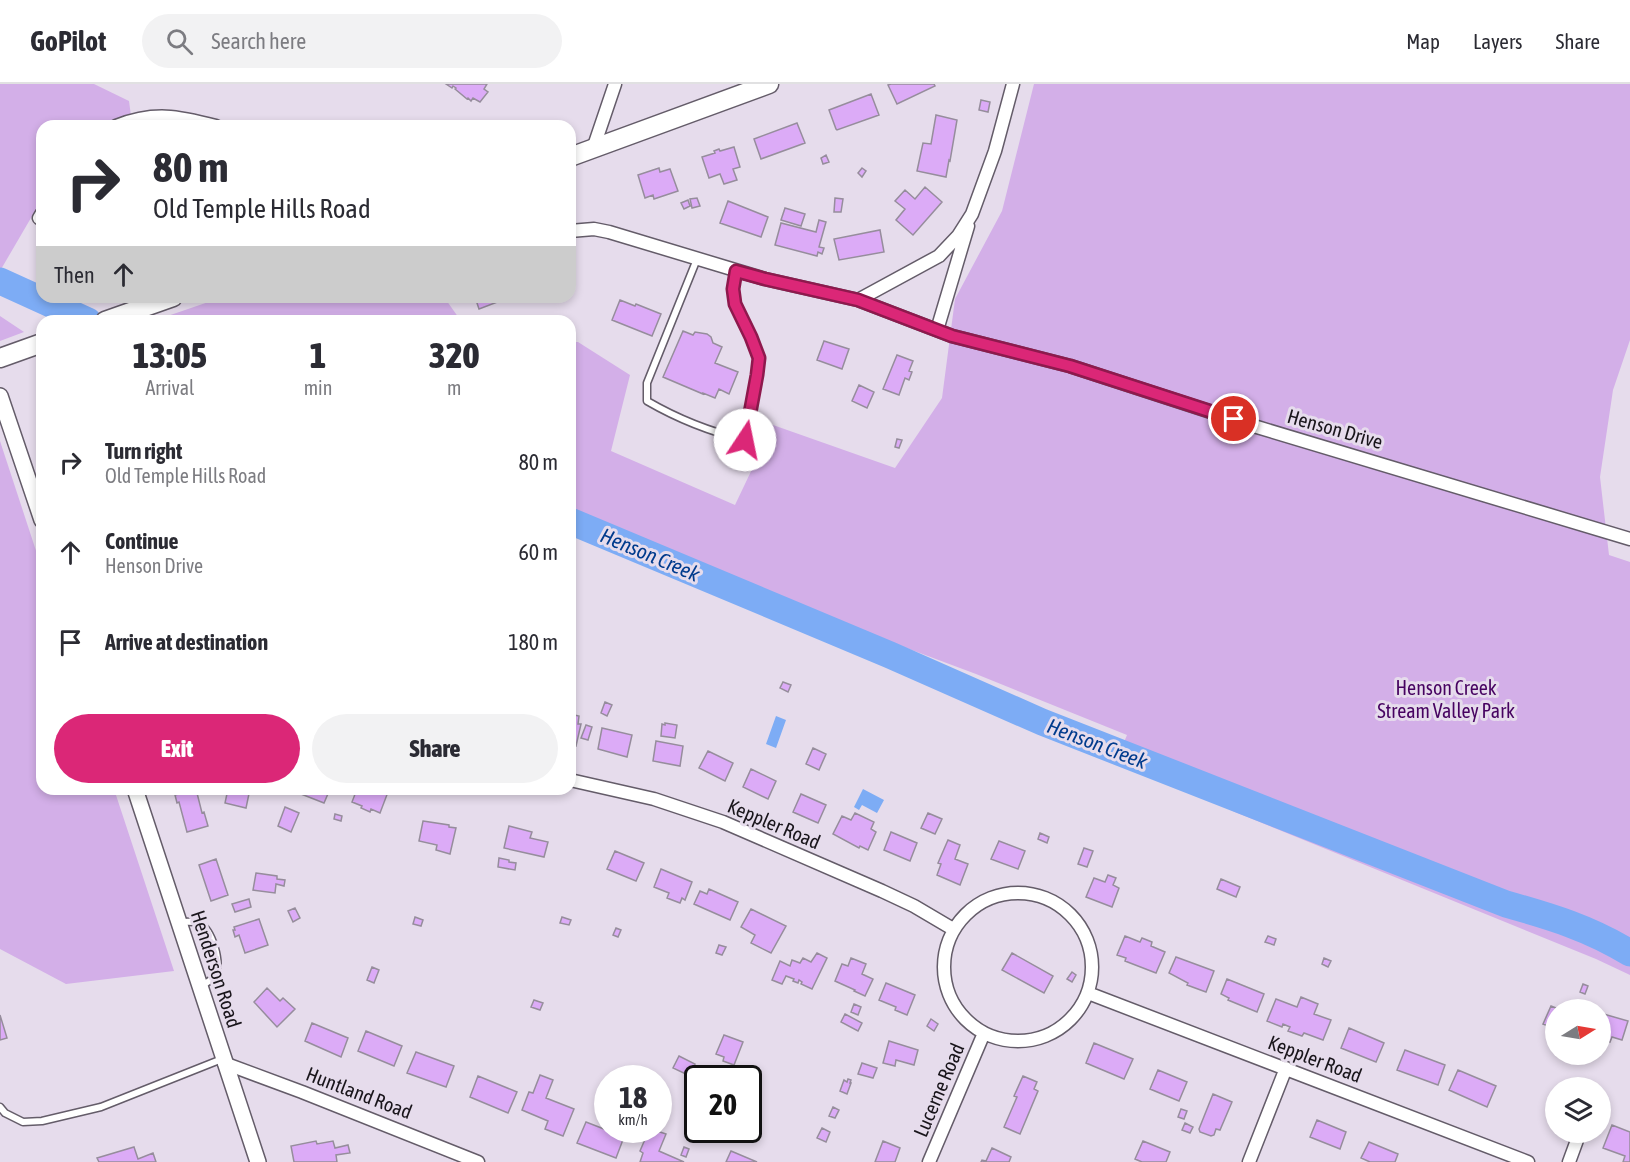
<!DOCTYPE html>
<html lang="en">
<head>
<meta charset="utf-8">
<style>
	:root { --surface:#fff; --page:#f2f2f3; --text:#2b2b33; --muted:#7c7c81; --line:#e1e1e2; --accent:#db2777 }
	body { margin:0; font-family:"Asap Condensed",sans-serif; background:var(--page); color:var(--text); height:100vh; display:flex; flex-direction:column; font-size:22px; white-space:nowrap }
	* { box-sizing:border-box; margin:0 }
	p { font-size:20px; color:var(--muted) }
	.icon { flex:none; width:33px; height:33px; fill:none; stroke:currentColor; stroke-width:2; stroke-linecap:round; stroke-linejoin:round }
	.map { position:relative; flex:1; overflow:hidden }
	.side { position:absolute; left:36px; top:231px; width:540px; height:480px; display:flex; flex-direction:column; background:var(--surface); border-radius:18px; box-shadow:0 3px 9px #0003 }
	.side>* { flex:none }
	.guide { position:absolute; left:36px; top:36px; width:540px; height:183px; border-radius:18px; box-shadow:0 3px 9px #0003; background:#fff; color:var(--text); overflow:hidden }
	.needle { width:39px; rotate:79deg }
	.tools { position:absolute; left:1545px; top:915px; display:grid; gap:12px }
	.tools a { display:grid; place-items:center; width:66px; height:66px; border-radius:50%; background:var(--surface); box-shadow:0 3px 9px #0003; font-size:30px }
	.speed { position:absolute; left:594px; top:981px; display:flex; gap:12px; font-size:30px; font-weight:700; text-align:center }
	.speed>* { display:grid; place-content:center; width:78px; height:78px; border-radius:50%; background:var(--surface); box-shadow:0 3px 9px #0003; line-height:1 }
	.speed small { font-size:15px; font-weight:400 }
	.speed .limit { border:3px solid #111; border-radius:9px; background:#fff; color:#111 }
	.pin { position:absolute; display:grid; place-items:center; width:51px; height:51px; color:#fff; margin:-26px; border:3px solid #fff; border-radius:50%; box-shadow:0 2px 6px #0007 }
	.me { position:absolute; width:66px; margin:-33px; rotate:11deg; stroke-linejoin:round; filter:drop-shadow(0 0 4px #0008) }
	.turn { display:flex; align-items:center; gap:21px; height:126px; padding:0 18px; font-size:27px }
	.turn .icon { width:78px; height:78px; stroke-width:2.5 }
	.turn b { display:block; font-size:42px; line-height:51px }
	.then { display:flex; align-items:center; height:57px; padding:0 18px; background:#0003; gap:12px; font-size:22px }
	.eta { display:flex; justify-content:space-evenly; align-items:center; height:102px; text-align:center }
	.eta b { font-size:36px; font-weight:800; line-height:42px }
	.button { display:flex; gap:12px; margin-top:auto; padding:12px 18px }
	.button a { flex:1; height:69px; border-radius:36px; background:var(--accent); color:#fff; font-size:24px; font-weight:800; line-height:69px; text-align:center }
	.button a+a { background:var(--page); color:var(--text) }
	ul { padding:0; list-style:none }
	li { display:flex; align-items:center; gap:18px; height:90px; padding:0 18px }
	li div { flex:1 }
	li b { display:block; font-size:22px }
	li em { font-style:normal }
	header { display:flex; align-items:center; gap:36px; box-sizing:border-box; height:84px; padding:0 30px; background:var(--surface); border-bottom:2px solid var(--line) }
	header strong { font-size:28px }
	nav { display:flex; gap:33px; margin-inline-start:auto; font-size:21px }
	.search { width:420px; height:54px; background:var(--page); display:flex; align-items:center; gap:15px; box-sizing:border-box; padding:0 21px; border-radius:33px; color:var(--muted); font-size:22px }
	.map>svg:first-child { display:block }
	.green { fill:#d3afe8 }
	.water { fill:#7dacf5 }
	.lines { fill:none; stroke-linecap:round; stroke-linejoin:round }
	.river { stroke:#7dacf5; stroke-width:27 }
	.building { fill:#dcabf7; stroke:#968d9c; stroke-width:1.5 }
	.service-casing { stroke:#645c69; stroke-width:9 }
	.minor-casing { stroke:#645c69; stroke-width:15 }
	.tertiary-casing { stroke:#645c69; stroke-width:18 }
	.secondary-casing { stroke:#645c69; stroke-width:21 }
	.service { stroke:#fff; stroke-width:6 }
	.minor { stroke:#fff; stroke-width:12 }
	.tertiary { stroke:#fff; stroke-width:15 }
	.secondary { stroke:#fff; stroke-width:18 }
	.route-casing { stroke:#8e194d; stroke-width:15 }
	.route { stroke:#db2777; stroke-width:10 }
	.labels { text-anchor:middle; stroke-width:6; stroke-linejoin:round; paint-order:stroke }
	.street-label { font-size:20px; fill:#19151b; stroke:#e6dcec }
	.park-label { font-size:20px; fill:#470361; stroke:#e6dcec }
	.water-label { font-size:21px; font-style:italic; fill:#003b8d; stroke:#e6dcec }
</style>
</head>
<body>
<header>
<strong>GoPilot</strong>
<div class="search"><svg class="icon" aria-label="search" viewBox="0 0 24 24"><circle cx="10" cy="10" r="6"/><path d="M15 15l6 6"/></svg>Search here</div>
<nav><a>Map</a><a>Layers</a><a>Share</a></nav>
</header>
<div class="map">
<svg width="1630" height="1078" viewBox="0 0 1630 1078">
	<rect width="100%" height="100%" fill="#e6dcec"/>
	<path class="green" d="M0,0H94L129,17L131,32L112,42H42V115L0,187Z
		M1034,0H1630V256L1613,306L1600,393L1609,471L1630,478V891L1596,875L1235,728L1177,700L1117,675L1127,651L976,590L570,438V258H578L630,291L611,367L735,421L773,341L895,384L942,314L955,215L1002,127Z
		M223,213H444L461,237H153Z
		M0,232L24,248L0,257Z
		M0,357L42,485V705H114L174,887L66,900L0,865Z"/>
	<path class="water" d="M776,632L786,636L776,664L766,660Z
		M863,705L884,716L877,729L862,721L859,726L854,723Z"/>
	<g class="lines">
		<path class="river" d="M0,197L88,237
			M570,437L890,571L1042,638L1506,820C1552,833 1589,844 1630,869"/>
	</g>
	<path class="building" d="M446,0H487L484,5L488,8L480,18L473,14L471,17L468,14L467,15L455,5L456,4L453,2L452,4Z
		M891,0H934L935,2L897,20L888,1Z
		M871,10L879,31L837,46L836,45L829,26Z
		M981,16L990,18L988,28L979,26Z
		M936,31L957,36L950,77L949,76L946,93L917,87L923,59L931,60Z
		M797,39L805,59L761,75L754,55Z
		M734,63L740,83L733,85L737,96L724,100L720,90L709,94L702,73L715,69L714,67L719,65L720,67Z
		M826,71L829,78L823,80L821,74Z
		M659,84L660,88L670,85L678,107L654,115L653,111L645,114L638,91Z
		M862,84L866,87L862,93L858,89Z
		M925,103L942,118L913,151L896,136L905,125L895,117L905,106L915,115Z
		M697,114L700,122L692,124L690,115Z
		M835,114L843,115L841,128H834Z
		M688,116L690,122L684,125L681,119Z
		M728,117L768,133L761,153L720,139Z
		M785,124L805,130L801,142L781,136Z
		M819,136L826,138L819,163L824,164L822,170L818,168L817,172L775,161L781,139L816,148Z
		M880,146L884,168L839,176L834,155Z
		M475,213H507L508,214L479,225Z
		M620,216L635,222L636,220L661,230L652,252L612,236Z
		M683,247L693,251L695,248L707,250L711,253L713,259L722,263L715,279L738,288L729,310L719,305L715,314L703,309V310L663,293Z
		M824,257L849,265L842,285L817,276Z
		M897,271L913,277L909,287L912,288L909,296L905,294L899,311L883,305Z
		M859,301L874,308L867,324L852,317Z
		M897,355L902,356L899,364L895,363Z
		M783,598L791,601L788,608L780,604Z
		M605,618L612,621L607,632L601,629Z
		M570,630L579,632L578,640H581L576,662L570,660Z
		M665,639L677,641L675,654L661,652L662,640L665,641Z
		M586,641L592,643L588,656L581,654Z
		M602,644L632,651L627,673L598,665Z
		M656,657L683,662L680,682L653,677Z
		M813,664L826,670L819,686L806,680Z
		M708,667L733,679L725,697L699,684Z
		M751,685L776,697L768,715L743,703Z
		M196,705L202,729L204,728L208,742L187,748L179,718L177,719L175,711Z
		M228,705H250L246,724L225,719Z
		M297,705H330L324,719L296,708Z
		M357,705H381L388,708L380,729L371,725L370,728L361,724L362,722L352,718Z
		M801,710L826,721L818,739L793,728Z
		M285,723L299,729L291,748L278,742Z
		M855,729L874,738L871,745L876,748L868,766L860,762L859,764L833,750L842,732L851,736Z
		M928,729L942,735L935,750L921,744Z
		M335,730L342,732L341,737L334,735Z
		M423,737L449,741V743L456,744L450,770L436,766L437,761L419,757Z
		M509,742L532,748L530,754L548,758L544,773L504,764Z
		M891,748L917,759L910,777L884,766Z
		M1040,749L1049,753L1047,759L1038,755Z
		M948,756L960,761L955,775L968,780L960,801L937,791L941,780L938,779Z
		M999,757L1025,767L1018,785L991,775Z
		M1084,764L1093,767L1087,783L1078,780Z
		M615,767L644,779L636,797L607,785Z
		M499,774L509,776V778L516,779L515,786L498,783Z
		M216,775L228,811L211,817L199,781Z
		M661,785L692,798L685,816L682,814L680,819L667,814L669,809L654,803Z
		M256,789L277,792V795L285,796L284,802L276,800L275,809L253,806Z
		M1108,791L1116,794L1113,801L1119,804L1112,823L1086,813L1094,794L1105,798Z
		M1221,795L1240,803L1236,813L1217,805Z
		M709,805L738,818L730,836L694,820L700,807L707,810Z
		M249,815L251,823L235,828L232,820Z
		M295,824L300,834L293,838L288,827Z
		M751,825L786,842L771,869L751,859L755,851L741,843Z
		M415,833L423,836L421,842L413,840Z
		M562,833L571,836L569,841L560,839Z
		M259,835L268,861L245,869L239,851L235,853L233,846H235L234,843Z
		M616,844L621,846L618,853L613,851Z
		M1125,852L1140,858L1142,854L1152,858L1151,862L1165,868L1156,889L1125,877L1126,874L1117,871Z
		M1268,852L1276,855L1274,861L1265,858Z
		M719,861L726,863L722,871L716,869Z
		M817,869L827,874L812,905L801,900L802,898L799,896L798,899L793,897L794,895L786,892L782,900L772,896L780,877L790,882L792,876L800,879L803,874L811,878Z
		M1012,869L1053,892L1044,909L1002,886Z
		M1176,873L1214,887L1206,908L1187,901L1188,899L1169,889Z
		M851,874L866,880L862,890L873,895L865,912L854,907L855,906L835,897L842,880L848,882Z
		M1324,874L1331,877L1328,883L1322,880Z
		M372,883L379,886L374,899L367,896Z
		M1072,888L1076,891L1072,898L1067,895Z
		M1227,895L1264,910L1257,928L1228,916L1229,914L1221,910Z
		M886,899L915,911L907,931L895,926L896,923L879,916Z
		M1583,900L1588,902L1585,910L1580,908Z
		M267,904L280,917L283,914L295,925L277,943L254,918Z
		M1301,913L1318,920L1314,930L1331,936L1323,956L1304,949L1302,952L1288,947L1290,943L1283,940L1282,943L1267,937L1276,915L1297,923Z
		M534,916L543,919L540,926L531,923Z
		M854,920L861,923L858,931L851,928Z
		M1551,922L1561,926H1556V945L1543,940Z
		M1600,929L1628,937L1622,956L1612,953L1610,958L1600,955Z
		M845,930L862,939L858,947L841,938Z
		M0,931L7,954L0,956Z
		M931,935L938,940L934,947L927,942Z
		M312,939L348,954L341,973L305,957Z
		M1349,944L1384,959L1376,978L1341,964Z
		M366,947L402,962L394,982L358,967Z
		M724,951L743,958L734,981L723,977L724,973L716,970Z
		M889,957L918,966L914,981L896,976L895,982L883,979Z
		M1094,959L1133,975L1124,995L1086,979Z
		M1405,966L1445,981L1438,1001L1397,986Z
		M416,968L454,982L446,1003L407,989Z
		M679,972L695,980L690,992L673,984Z
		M862,979L877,984L873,994L858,990Z
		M1158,986L1187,998L1179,1017L1150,1005Z
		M1458,986L1496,1002L1487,1023L1449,1006Z
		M540,991L553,996L546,1014L574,1025L563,1052L545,1045L548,1037L522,1026L529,1008L533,1009Z
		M478,992L517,1008L508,1029L470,1013Z
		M1023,992L1037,998L1034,1005L1038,1007L1020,1050L1004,1043L1017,1013L1014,1012Z
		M848,995L851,996L850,999H851L847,1010L840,1007L844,996L847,998Z
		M1213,1010L1232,1018L1220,1046L1216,1045L1214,1051L1211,1052L1200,1048L1199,1045Z
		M833,1023L839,1026L835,1034L829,1032Z
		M1181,1025L1187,1027L1184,1035L1178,1033Z
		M1317,1036L1346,1048L1340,1065L1310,1053Z
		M608,1037V1046H620L618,1051L624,1053L616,1074L577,1059L586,1038L604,1045Z
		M1185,1039L1193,1043L1190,1049L1182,1046Z
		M1612,1041L1630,1048V1078H1623L1625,1072L1603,1064Z
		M822,1044L830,1048L826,1058L817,1054Z
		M626,1046H641L637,1057L623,1052Z
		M649,1046H654L666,1050L659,1067L684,1078H640L643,1069L640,1067Z
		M316,1057L317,1060L333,1057L335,1064L348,1061L350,1069L336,1071L337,1078H294L291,1062Z
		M883,1057L900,1064L895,1078H875Z
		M1143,1057L1170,1068L1166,1078H1142L1135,1075Z
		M1369,1058L1398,1070L1395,1078H1370L1361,1074Z
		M134,1063L138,1075L153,1069L156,1078H99L97,1074Z
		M684,1063L689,1065L686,1073L681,1071Z
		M992,1064L1011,1073L1009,1078H981L982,1076L986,1077Z
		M731,1067L757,1078H726Z"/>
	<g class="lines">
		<g class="service-casing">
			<path id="service" d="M697,175L647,299V317C678,335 711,348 745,356L757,290L759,274L751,253L735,221L733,205L736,187
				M179,838C186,838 193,837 199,839C212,846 222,878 215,891C212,897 205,899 200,903
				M0,1023L5,1029L23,1038L42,1037L101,1023L222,975"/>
		</g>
		<g class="minor-casing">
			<path id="minor" d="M116,42C154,27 178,32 216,42
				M593,65L615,0
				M39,134L42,129
				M570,147L594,145L609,148L765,195L858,216L939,172L958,152L972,130L995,67L1013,0
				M858,216L952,252L1070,282L1257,343L1630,455
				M937,246L968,142
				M570,696L654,715L723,738L882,807L914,822L953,845
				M944 883a74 74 0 1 1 148 0a74 74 0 1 1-148 0Z
				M1088,909L1528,1078
				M224,979L302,1008L478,1078
				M929,1078L984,949
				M1249,1078L1286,984
				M1569,1078L1580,1048"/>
		</g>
		<g class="tertiary-casing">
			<path id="tertiary" d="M0,312L42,436
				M135,705L258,1078"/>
		</g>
		<g class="secondary-casing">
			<path id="secondary" d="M570,73L769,0
				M105,237L173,213
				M0,274L42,259"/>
		</g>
		<use href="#service" class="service"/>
		<use href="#minor" class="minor"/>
		<use href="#tertiary" class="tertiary"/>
		<use href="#secondary" class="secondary"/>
	</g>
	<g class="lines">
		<g class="route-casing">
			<path id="route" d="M745,356L757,291L759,274L751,253L735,220L733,205L736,187L765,195L858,216L952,252L1070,282L1234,335"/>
		</g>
		<use href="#route" class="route"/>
	</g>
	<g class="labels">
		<g class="street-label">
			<text transform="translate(1335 345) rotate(16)" y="7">Henson Drive</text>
			<text transform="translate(774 740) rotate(23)" y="7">Keppler Road</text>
			<text transform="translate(216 885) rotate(72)" y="7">Henderson Road</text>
			<text transform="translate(1315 975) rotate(21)" y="7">Keppler Road</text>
			<text transform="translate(939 1006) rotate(-67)" y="7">Lucerne Road</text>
			<text transform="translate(359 1009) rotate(21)" y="7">Huntland Road</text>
		</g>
		<g class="park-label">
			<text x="1446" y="611">Henson Creek<tspan x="1446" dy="23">Stream Valley Park</tspan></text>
		</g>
		<g class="water-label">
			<text transform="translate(650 471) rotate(23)" y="7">Henson Creek</text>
			<text transform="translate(1097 660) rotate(21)" y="7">Henson Creek</text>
		</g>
	</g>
</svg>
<div class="tools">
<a><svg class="needle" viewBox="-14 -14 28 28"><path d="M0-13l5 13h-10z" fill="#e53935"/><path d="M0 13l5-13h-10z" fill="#7c7c81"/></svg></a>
<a><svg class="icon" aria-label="layers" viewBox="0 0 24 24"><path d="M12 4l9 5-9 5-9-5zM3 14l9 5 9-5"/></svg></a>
</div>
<div class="speed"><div>18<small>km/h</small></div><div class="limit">20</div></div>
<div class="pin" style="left:1234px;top:335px;background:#d93025"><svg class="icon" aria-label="arrive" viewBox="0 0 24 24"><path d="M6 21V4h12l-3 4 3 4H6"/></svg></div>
<svg class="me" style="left:745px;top:356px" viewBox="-20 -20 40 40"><circle r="19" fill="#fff"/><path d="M0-13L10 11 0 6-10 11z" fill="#db2777"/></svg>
<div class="guide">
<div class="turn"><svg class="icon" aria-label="right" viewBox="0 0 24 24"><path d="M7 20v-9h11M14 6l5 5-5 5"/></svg><div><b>80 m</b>Old Temple Hills Road</div></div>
<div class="then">Then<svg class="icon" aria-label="ahead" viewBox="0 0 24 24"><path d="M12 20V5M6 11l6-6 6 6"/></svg></div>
</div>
<section class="side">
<div class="eta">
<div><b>13:05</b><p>Arrival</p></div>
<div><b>1</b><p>min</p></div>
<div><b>320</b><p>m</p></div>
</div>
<ul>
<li><svg class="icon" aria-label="right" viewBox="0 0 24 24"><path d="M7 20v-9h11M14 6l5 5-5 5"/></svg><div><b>Turn right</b><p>Old Temple Hills Road</p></div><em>80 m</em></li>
<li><svg class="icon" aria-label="ahead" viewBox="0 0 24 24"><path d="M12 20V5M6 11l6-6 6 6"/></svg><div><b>Continue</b><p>Henson Drive</p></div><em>60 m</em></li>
<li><svg class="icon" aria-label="arrive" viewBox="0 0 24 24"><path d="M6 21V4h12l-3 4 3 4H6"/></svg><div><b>Arrive at destination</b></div><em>180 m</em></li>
</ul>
<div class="button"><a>Exit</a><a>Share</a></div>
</section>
</div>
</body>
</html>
